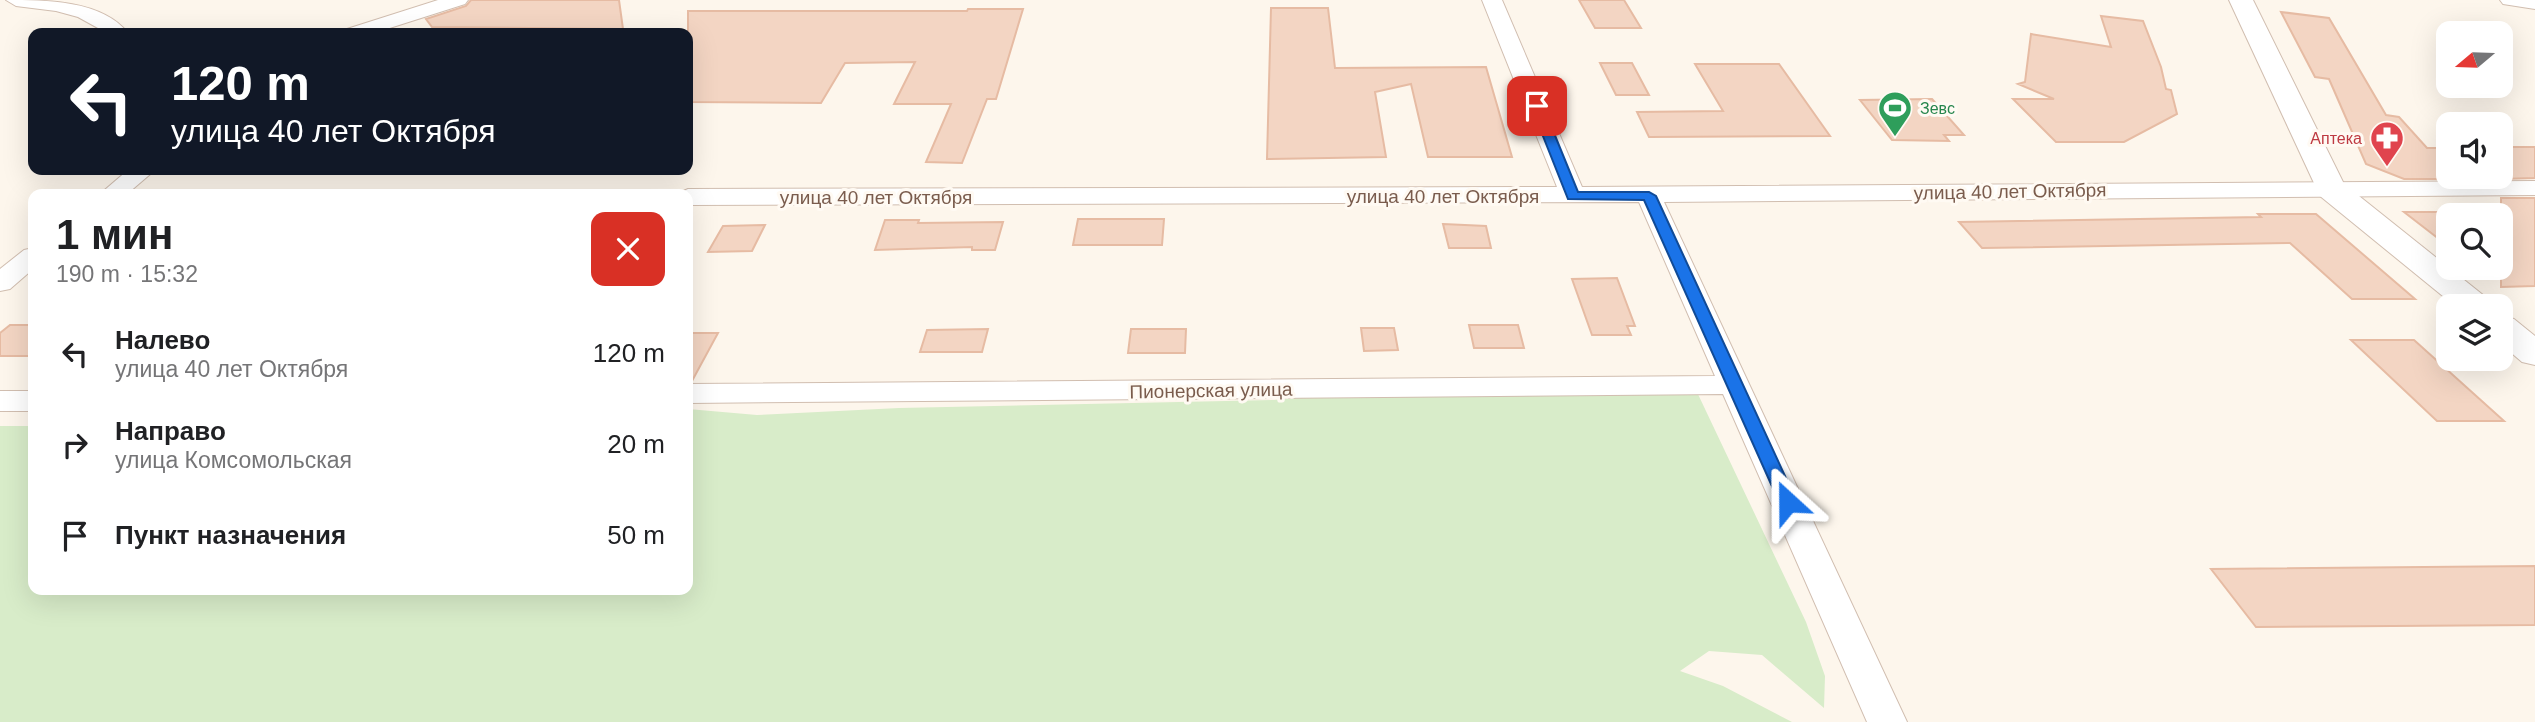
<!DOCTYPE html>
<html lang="ru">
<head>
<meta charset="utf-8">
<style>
	:root { --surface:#fff; --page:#f2f2f2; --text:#202124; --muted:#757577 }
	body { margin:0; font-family:Helvetica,sans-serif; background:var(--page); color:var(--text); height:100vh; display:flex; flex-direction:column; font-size:26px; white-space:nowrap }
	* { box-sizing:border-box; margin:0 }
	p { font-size:23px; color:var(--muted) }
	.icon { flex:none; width:38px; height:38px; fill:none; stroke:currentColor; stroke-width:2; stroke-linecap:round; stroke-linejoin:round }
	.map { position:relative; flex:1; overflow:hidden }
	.side { position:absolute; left:28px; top:189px; width:665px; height:406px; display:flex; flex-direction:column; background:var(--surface); border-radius:14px; box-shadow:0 7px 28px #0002 }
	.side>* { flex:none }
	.top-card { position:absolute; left:28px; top:28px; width:665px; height:147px; border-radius:14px; box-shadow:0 7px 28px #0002; background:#111827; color:#fff; overflow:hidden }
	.needle { width:46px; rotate:251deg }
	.tools { position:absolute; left:2436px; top:21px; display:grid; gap:14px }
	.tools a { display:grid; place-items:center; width:77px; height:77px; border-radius:14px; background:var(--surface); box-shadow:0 7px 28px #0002; font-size:35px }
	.pin { position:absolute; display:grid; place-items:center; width:60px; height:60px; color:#fff; margin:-30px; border-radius:14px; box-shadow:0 4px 10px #0006 }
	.me { position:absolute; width:77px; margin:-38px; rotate:336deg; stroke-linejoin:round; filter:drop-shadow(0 0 5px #0008) }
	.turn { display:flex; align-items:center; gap:24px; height:147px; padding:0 28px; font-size:32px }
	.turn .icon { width:91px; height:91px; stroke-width:2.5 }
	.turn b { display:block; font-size:49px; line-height:60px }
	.round { display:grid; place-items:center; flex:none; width:74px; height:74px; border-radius:14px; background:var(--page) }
	.summary { display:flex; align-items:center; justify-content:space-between; height:119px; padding:0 28px }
	h1 { font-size:42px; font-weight:600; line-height:52px }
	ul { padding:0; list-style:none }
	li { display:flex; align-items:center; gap:21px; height:91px; padding:0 28px }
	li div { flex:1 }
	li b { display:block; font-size:26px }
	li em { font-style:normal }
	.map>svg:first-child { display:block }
	.green { fill:#d8ecc9 }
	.building { fill:#f3d5c3; stroke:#e6bba3; stroke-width:2 }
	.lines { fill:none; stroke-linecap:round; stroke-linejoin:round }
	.minor-casing { stroke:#d1beb0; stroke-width:2 }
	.tertiary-casing { stroke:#d1beb0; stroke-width:2 }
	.minor { fill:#fff; fill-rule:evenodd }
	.tertiary { fill:#fff; fill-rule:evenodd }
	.route { fill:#1a73e8; stroke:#114b97; stroke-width:2 }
	.labels { text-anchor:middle; stroke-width:6; stroke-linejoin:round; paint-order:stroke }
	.far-leisure-label { font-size:16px; fill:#27864d; stroke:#fffaf3; text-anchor:start }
	.far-health-label { font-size:16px; fill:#be3a42; stroke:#fffaf3; text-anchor:end }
	.street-label { font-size:19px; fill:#7a5c4d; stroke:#fffaf3 }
</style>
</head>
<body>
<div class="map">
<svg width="2535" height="722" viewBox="0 0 2535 722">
	<rect width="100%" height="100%" fill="#fdf6ec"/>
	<path class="green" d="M1696,390L1806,622L1825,676L1824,708L1762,655L1709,651L1680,671L1723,686L1792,722H0V426H33V590H688V409L757,415L899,408L1274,400L1355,393Z"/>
	<path class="building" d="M471,0H619L623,29L432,27L426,19L466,6Z
		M1579,0H1624L1641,28H1595Z
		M1271,8H1328L1335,68L1486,67L1512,157H1428L1411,84L1375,92L1386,157L1267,159Z
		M968,9H1023L996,99H987L962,163L926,162L951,104H894L915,62L845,63L821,103L688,102V11H967Z
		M2281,12L2329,18L2386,115L2399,117L2427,148H2448V179H2404L2366,164L2329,79L2315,77Z
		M2101,16L2143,21L2161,67L2166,89L2171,90L2177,114L2124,142H2056L2013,99H2054L2018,84L2025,82L2031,34L2111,47Z
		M1600,63H1632L1649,95H1616Z
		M1695,64H1779L1830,136L1649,137L1637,112L1723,111Z
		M1932,99L1964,135H1944L1949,141L1892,140L1860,100Z
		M2501,147H2535V178L2501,179Z
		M2501,198H2535V286L2501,287Z
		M2404,212H2448V246Z
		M2258,214H2316L2415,299H2352L2290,243L1982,248L1959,222L2261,217Z
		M1078,219H1164L1162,245H1073Z
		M885,220H919L918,223L1003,222L995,250H972V247L875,250Z
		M1443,224L1486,226L1491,248H1449Z
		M765,225L752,251L708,252L723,226Z
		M1617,278L1635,326H1627L1631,335H1592L1572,279Z
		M10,325H33V356H0V333Z
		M1469,325H1518L1524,348H1474Z
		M1361,328H1394L1398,350L1364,351Z
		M988,329L982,352H920L927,330Z
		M1131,329H1186L1185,353H1128Z
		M688,333H718L692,381H688Z
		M2351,340H2414L2504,421H2437Z
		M2535,566V625L2256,627L2211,569Z"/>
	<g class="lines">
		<g class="minor-casing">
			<path id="minor" d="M6,0C46,0 102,0 128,33H107L78,17L56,11L16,6Z
				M438,0H468L465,4L374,33H344L347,29Z
				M1482,0H1502L1582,187L2535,181V195L1664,202L1907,722H1867L1723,394L688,403V384L1715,376L1639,202L688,205V194H677L688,189L1557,187Z
				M2500,0H2535V9L2503,4Z
				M128,170H155L127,194H100Z
				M33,248V269L10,289L0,291V269L24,250Z
				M0,391H33V411H0Z"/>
		</g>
		<g class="tertiary-casing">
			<path id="tertiary" d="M2229,0H2253L2344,184L2488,299L2493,306H2455L2320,196Z
				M2501,316L2514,319L2535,336V365L2522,362L2501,344Z"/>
		</g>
		<use href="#minor" class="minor"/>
		<use href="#tertiary" class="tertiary"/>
	</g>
	<path class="route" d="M1537,102L1543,106L1578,192H1649L1656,196L1797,502L1794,507H1782L1779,502L1644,200L1568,199L1531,106Z"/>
	<defs>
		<g id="stadium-pin" transform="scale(1.75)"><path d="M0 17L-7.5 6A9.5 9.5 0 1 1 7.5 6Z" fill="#2e9e5b" stroke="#fffaf3"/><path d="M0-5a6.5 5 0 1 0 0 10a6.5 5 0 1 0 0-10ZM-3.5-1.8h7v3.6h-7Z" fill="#fff"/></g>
		<g id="pharmacy-pin" transform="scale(1.75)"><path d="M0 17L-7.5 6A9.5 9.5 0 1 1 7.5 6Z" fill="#e0444e" stroke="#fffaf3"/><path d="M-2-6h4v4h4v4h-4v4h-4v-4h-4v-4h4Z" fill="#fff"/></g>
	</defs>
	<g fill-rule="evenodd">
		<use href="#stadium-pin" x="1895" y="108"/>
		<use href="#pharmacy-pin" x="2387" y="138"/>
	</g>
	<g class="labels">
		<g class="far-leisure-label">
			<text x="1920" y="114">Зевс</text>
		</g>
		<g class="far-health-label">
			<text x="2362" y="144">Аптека</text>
		</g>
		<g class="street-label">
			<text transform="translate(2010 191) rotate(-1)" y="7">улица 40 лет Октября</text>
			<text x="1443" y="203">улица 40 лет Октября</text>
			<text x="876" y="204">улица 40 лет Октября</text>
			<text transform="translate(1211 390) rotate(-1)" y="7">Пионерская улица</text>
		</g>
	</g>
</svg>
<div class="tools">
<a><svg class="needle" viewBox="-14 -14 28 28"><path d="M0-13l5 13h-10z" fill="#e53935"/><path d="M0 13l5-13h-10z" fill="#757577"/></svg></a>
<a><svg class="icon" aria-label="sound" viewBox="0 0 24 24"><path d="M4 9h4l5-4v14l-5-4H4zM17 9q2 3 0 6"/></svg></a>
<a><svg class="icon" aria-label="search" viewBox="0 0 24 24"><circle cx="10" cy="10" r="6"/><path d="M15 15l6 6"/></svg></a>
<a><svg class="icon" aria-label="layers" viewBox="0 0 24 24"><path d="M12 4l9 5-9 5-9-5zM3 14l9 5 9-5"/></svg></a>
</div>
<div class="pin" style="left:1537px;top:106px;background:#d93025"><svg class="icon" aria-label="arrive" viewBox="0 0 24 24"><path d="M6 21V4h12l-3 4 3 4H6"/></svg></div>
<svg class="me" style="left:1788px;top:502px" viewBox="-20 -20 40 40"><path d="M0-17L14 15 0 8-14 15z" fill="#1a73e8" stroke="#fff" stroke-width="4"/></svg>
<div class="top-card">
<div class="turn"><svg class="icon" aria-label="left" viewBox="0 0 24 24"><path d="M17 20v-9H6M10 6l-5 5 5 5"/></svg><div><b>120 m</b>улица 40 лет Октября</div></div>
</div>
<section class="side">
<div class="summary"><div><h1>1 мин</h1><p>190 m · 15:32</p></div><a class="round" style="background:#d93025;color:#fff"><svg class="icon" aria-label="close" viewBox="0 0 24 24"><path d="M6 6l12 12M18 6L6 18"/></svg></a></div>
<ul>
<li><svg class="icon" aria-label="left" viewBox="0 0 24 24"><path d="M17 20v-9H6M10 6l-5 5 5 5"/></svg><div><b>Налево</b><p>улица 40 лет Октября</p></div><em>120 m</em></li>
<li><svg class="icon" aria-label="right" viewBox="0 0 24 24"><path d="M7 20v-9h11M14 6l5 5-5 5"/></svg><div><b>Направо</b><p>улица Комсомольская</p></div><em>20 m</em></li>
<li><svg class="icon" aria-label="arrive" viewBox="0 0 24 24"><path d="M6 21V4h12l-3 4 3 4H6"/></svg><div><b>Пункт назначения</b></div><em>50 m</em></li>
</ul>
</section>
</div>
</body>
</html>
